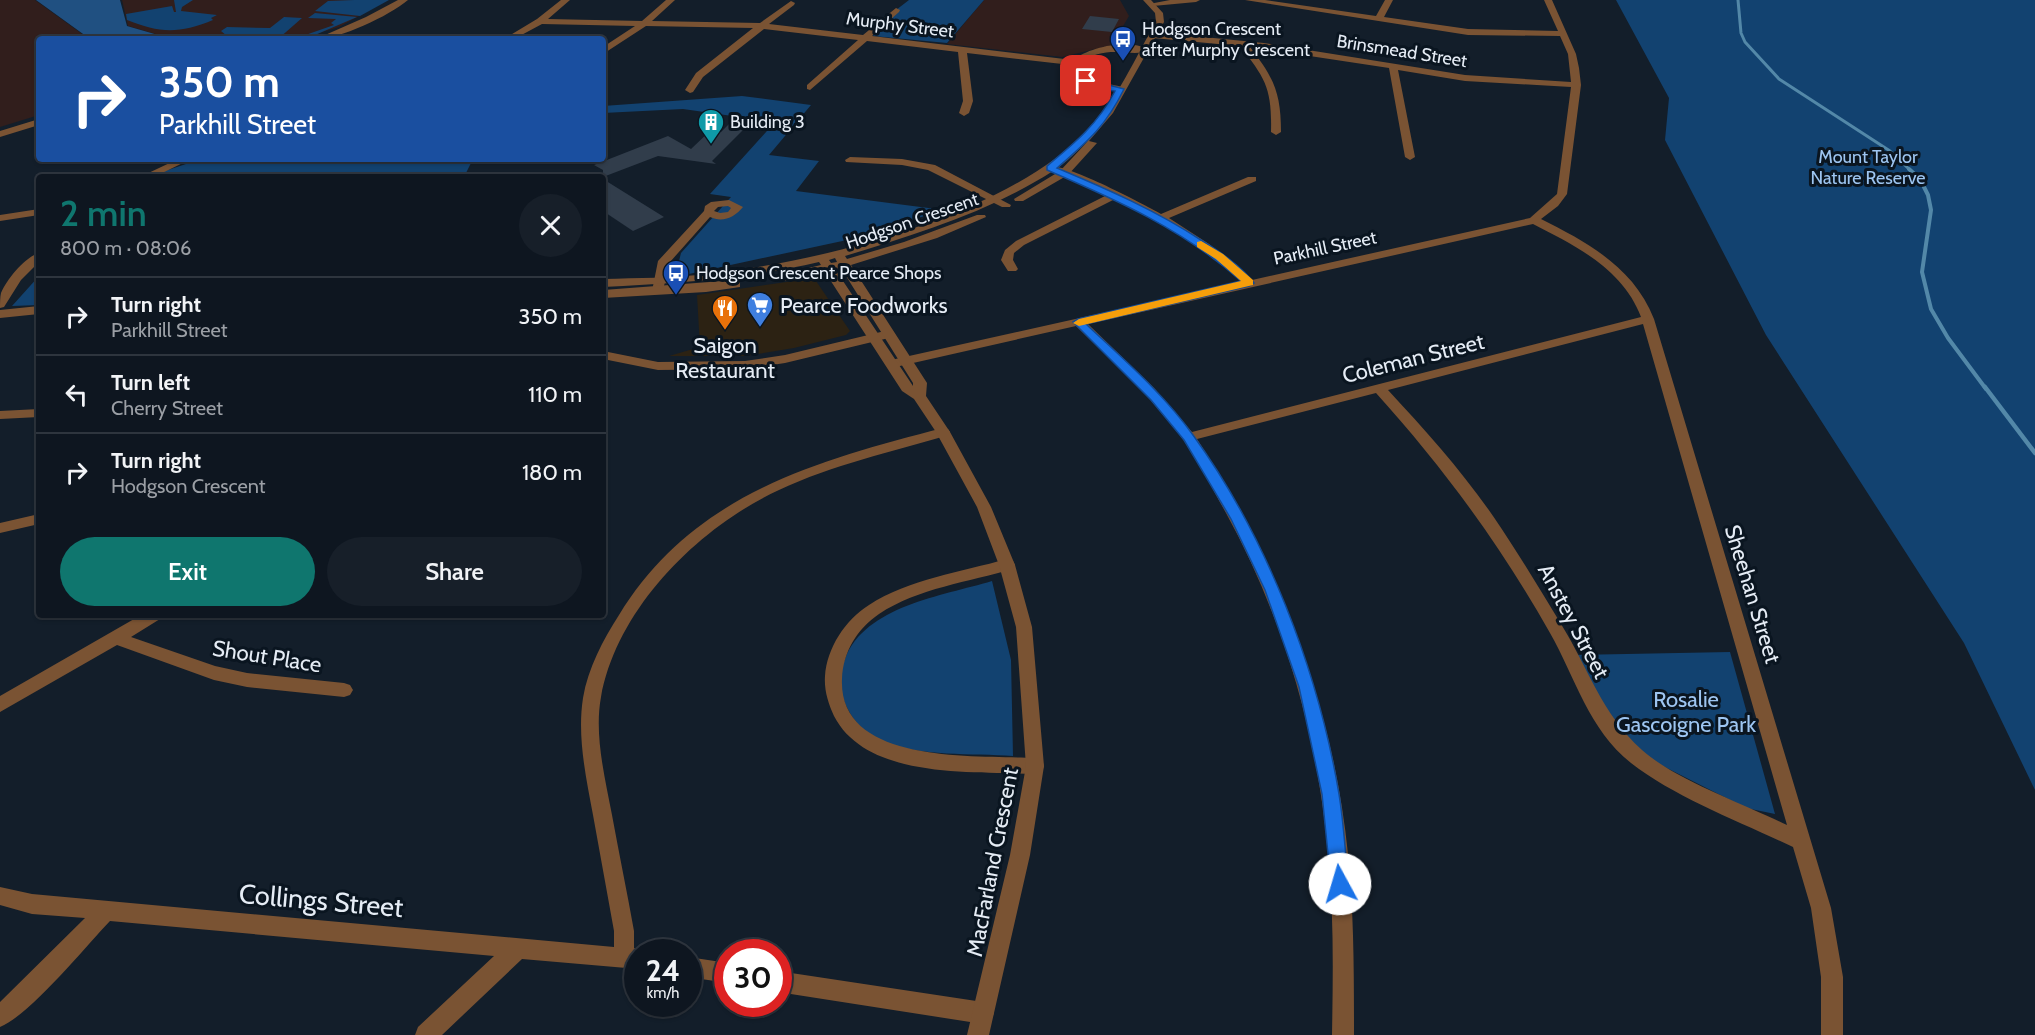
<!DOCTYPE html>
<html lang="en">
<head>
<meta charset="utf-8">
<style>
	:root { --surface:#0e1620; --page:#171f29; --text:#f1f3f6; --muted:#9b9fa5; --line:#2e353e; --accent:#0f766e }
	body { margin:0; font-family:Cabin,sans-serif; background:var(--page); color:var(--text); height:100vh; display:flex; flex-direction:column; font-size:22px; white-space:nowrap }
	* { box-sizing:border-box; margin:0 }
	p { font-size:20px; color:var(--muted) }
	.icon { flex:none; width:33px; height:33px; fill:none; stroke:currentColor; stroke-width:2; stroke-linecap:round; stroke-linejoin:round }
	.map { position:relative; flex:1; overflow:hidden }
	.panel { position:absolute; left:36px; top:174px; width:570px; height:444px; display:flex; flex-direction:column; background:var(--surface); border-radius:6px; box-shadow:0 2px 4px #0004,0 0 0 2px var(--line) }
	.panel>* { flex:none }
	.guide { position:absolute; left:36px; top:36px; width:570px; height:126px; border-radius:6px; box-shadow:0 2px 4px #0004,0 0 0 2px var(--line); background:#1a4fa0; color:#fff; overflow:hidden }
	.speed { position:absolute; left:624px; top:939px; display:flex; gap:12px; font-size:30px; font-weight:700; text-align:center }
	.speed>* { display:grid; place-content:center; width:78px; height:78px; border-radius:50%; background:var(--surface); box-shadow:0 2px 4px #0004,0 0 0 2px var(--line); line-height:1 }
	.speed small { font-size:15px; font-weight:400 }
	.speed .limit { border:9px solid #d22; background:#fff; color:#111 }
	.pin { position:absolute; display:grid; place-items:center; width:51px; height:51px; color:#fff; margin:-26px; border-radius:12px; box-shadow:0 3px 9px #0006 }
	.me { position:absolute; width:66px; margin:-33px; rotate:354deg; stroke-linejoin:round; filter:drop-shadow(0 0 4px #0008) }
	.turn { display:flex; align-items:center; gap:21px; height:126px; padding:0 24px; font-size:27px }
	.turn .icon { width:78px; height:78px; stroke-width:2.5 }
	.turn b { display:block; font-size:42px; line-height:51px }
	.round { display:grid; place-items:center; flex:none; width:63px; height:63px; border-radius:32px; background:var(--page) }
	.overview { display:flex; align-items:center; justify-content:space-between; height:102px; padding:0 24px }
	h1 { font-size:36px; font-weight:600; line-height:45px; color:var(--accent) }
	.primary-button { display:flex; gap:12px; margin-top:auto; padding:12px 24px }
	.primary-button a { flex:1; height:69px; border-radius:36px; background:var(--accent); color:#fff; font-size:24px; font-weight:600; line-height:69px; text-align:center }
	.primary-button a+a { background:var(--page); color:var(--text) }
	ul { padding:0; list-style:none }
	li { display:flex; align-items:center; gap:18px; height:78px; padding:0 24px; border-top:2px solid var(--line) }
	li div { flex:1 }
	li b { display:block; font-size:22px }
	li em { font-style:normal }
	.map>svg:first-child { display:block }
	.commercial { fill:#2c2213 }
	.education { fill:#311e1c }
	.green { fill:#124270 }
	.forest { fill:#205081 }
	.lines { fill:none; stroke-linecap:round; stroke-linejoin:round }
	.stream-far2 { stroke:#5388a8; stroke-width:3 }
	.stream-far1 { stroke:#5388a8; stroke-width:4 }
	.stream { stroke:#5388a8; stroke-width:4.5 }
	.building { fill:#313d4b }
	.minor { fill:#7a5333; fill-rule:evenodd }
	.tertiary { fill:#7a5333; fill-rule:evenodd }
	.route { fill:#1a73e8; stroke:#114b97; stroke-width:1.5 }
	.slow { fill:#f59e0b }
	.labels { text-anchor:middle; stroke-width:6; stroke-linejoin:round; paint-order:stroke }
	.far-street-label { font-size:18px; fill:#e5ecf5; stroke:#0a1520 }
	.far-poi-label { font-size:18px; fill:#e5ecf5; stroke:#0a1520; text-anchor:start }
	.far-park-label { font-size:18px; fill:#9dc5f1; stroke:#0a1520 }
	.poi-label { font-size:22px; fill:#e5ecf5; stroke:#0a1520; text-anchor:start }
	.street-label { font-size:22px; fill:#e5ecf5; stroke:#0a1520 }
	.park-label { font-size:22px; fill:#9dc5f1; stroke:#0a1520 }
	.near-street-label { font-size:27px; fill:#e5ecf5; stroke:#0a1520 }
</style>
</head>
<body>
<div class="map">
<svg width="2035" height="1035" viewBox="0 0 2035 1035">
	<rect width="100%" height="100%" fill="#131e2a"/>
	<path class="commercial" d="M814,278L850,331L846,335L794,348L746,356H669L700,347L697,295Z"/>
	<path class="education" d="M0,0H35L89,39H39V115L0,127Z
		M122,0H388L339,27L299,39H185L166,37L128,26Z
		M984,0H1120L1129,16L1112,45L1062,57L947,44Z"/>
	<path class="green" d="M174,0H193L182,7L181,11L217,15L211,18L213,20C179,34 159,33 127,20L126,14L172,6L174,12H176Z
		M354,0H389L360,16L315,11L328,1Z
		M909,0H984L947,43L873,36L896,10Z
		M1616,0H2035V790L1964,643L1766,335L1665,140L1669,98Z
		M315,13L357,17L308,38L294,39L334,25L331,23L336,19L308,18Z
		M284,17L302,18L278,39C266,39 233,33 227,36L221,31L227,27L270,28Z
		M742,96L811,105L769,155L819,161L796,191L944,210L847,240L675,277L681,253L731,197L710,194L775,122L683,109L603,113V106Z
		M201,159H473L464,177H156L165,171Z
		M39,276V305L12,306Z
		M992,581L1011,660L1013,756C973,753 919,757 882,741C861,732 849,716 842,695C838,683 840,670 845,659C865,606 942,596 992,581Z
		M1730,652L1775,814L1746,808L1643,756L1614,730L1574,655Z"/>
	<path class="forest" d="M36,0H120L127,26L165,37L183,39H90Z"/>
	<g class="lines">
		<path class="stream-far2" d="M1738,0L1741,33L1745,42L1779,79L1890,151L1910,170"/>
		<path class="stream-far1" d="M1909,169L1920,179L1928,195L1931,210L1922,272L1931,309L1948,338L1986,389"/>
		<path class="stream" d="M1985,387L2035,453"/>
	</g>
	<path class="building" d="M1090,16L1119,19L1112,32L1082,29Z
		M731,122L748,125L712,161L716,164L658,156L603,177V170L594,165L668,136L691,149L711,130L721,132Z
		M603,179L664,217L633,231L603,211Z"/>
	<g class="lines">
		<path class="minor" d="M398,0H408C389,16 340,39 316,39L366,17Z
			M561,0H570L548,19L642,21L666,0H675L652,21L760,23L791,1L795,3L794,5L769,24L863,35L896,8L900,10L899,12L872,36L1073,60C1090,47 1130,38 1148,50C1134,59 1106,42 1079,64V72L1100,82L1123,87V91L1120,92L1093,86L1072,75L1071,65L967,53L973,101L969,113L964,116L959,113L963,101L958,52L867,41L810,90L807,89V85L858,40L764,29L703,77L693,92L690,93L685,90L696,73L753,28L646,26L603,54V47L635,26L542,24L514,39H504L537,19Z
			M1170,0H1200L1196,2L1153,6L1149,4Z
			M1245,0H1265L1376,16L1385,0H1393L1384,17L1468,29L1558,31L1544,0H1552L1576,54L1579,68L1581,85L1567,194L1558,206L1541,219C1589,243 1634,268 1654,319L1831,908L1843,977V1035H1821V977L1811,908L1793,847C1743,823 1674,797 1631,763C1589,730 1575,677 1550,633C1501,546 1443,467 1376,393L1197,439C1278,564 1333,705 1348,854C1354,914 1354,974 1354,1035H1332C1333,974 1334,914 1328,854C1318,735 1283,617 1226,513C1212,488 1199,461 1182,438C1152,397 1113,362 1076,326L891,368L885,364L891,360L1241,282C1204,247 1161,221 1115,199L1024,245L1014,253L1013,260L1018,269L1016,271H1008L1001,260L1005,250L1016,241L1107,195L1047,170V166C1066,163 1141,203 1161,214L1248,177H1256V181L1169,218L1209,244L1252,280L1530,218L1557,194L1571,87L1465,81L1398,70L1415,157L1410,160L1405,157L1389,68L1250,47C1274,78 1281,93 1281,132L1276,135L1271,132C1272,89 1266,79 1240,46L1153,38L1149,35L1153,32L1264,43L1465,75L1571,82L1568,54L1560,36L1468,35ZM1533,224C1576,246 1623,269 1641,317L1192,432L1154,388L1088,324ZM1643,324L1787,825C1746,805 1674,779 1642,750C1601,713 1589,669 1561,624C1539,588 1517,551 1493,516C1462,471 1425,430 1388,390Z
			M39,119V125L0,137V131Z
			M850,157L902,159L935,165L1011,205L1010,207H1002L928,170L902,165L846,162L845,160Z
			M178,159H191L154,177H140Z
			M729,200L743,207C735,217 723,223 710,217L670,262L662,294H654L652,291L658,261L704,211L705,206L711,202ZM728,206L731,208L728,212L720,213L714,211L718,207Z
			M39,209V215L0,221V215Z
			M39,253V262L21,280L4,307L0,308C0,303 0,297 1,293C7,279 25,257 39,253Z
			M889,330L895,334L893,337L785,363L745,369L658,370L603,359V351L658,362L745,361L785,355Z
			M39,409V417L0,419V411Z
			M943,428L948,429L950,432L948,435C892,452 832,465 779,490C699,527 617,608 601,697C594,735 605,778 612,815C619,853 627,892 634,931V948L646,952H638V969L522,959L442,1035H415L418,1027L494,956L110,921C85,947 31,1014 0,1027V1002L85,918L32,914L0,905V887L32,894L614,947V931C607,892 600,854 593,815C586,777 577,737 583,698C588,668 603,640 619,615C692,495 815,461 943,428Z
			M39,514V524L0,533V523Z
			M1007,559L1013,561L1015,565L1013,569C969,582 918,588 879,614C857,629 843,652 842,679C838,766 978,755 1035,758L1042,760L1044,766L1042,772L1035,774C974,771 867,780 834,716C828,703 824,690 825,676C827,648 845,620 869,605C909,579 961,572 1007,559Z
			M141,615H162L160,619L131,637L215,666L247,673L344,683L350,685L353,690L350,695L344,697L247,687L214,680L117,645L0,712V696Z
			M688,957L728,963V983L688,977Z
			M778,971L983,1002L991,1005L994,1013L991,1021L983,1024L778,992Z"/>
		<path class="tertiary" d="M1143,0H1151L1163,13L1164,22L1113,113L1089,141L1097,143L1068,175L1023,201H1015L1014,199L1060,171L1088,141C1077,151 1066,163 1053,171C989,212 917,234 845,256L847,259L904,242L977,215H985L986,217L937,238L851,265L927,383L926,396L950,432L991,507L1015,565L1032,627L1044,766L1030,855L989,1035H967L1010,855L1026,766L1016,627L999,565L977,507L936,432L914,399L902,391L825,272L783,281L777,277L779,275L821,265L819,262C747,279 676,283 603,287V279C638,278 673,278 708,274C825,261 1004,216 1089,130C1115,104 1137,54 1156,22L1155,13ZM835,258L837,262L831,263L829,260ZM841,268L913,383V386L835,269Z
			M736,280L740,281V287L706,292L603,298V290Z
			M39,306V314L0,318V310Z"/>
	</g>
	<path class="route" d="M1086,79L1124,89C1106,126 1088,141 1057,168C1107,189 1155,210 1201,240C1220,252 1240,265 1254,283L1249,286L1086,324C1123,359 1163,393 1193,435C1267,537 1318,670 1339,794C1344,824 1345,854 1349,884L1346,890L1340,893L1333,890L1331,884L1322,794L1299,687L1265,590L1231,519L1184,440L1151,400L1073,322L1078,319L1241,281C1184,230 1117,200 1047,170V166C1076,142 1097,125 1115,91L1097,89L1083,83V79Z"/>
	<path class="slow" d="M1201,241L1223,254L1253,280V285L1079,326L1073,323L1079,319L1241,281L1216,259L1197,247V242Z"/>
	<defs>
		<g id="bus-pin" transform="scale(1.35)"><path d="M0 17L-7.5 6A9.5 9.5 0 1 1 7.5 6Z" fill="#1a4fb4" stroke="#0a1520"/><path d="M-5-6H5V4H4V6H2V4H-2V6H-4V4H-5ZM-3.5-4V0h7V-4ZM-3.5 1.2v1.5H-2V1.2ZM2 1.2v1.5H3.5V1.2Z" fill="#fff"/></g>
		<g id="building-pin" transform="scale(1.35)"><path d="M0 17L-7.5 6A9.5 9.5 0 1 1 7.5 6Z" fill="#0f9aa8" stroke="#0a1520"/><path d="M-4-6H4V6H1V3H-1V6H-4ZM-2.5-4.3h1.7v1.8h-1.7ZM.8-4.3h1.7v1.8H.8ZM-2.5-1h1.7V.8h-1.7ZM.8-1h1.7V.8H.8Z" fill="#fff"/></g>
		<g id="supermarket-pin" transform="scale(1.35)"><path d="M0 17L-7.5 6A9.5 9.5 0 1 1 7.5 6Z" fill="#3f7fe0" stroke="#0a1520"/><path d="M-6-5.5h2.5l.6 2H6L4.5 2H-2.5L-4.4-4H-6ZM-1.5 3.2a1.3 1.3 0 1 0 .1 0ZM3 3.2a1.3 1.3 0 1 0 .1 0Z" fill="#fff"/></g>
		<g id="restaurant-pin" transform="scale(1.35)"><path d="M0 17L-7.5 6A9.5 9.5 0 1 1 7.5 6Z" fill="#e8710a" stroke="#0a1520"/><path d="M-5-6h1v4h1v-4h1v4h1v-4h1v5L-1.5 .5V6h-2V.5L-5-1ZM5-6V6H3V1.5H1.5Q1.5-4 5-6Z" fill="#fff"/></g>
	</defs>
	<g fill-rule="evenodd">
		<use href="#bus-pin" x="1123" y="39"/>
		<use href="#building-pin" x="711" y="122"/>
		<use href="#bus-pin" x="676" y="273"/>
		<use href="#supermarket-pin" x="760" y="305"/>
		<use href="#restaurant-pin" x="725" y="308"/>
	</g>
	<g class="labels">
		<g class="far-street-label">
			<text transform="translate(900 25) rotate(7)" y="6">Murphy Street</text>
			<text transform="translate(1402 51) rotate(9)" y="6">Brinsmead Street</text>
			<text transform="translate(912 221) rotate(-19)" y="6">Hodgson Crescent</text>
			<text transform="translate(1325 248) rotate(-12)" y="6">Parkhill Street</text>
		</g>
		<g class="far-poi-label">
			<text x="1142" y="35">Hodgson Crescent<tspan x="1142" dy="21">after Murphy Crescent</tspan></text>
			<text x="730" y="128">Building 3</text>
			<text x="696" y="279">Hodgson Crescent Pearce Shops</text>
		</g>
		<g class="far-park-label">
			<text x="1868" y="163">Mount Taylor<tspan x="1868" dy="21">Nature Reserve</tspan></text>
		</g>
		<g class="poi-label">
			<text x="780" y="313">Pearce Foodworks</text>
			<text x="725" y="353" text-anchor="middle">Saigon<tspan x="725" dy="25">Restaurant</tspan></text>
		</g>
		<g class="street-label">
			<text transform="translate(1413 358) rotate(-14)" y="8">Coleman Street</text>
			<text transform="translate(1753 594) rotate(73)" y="8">Sheehan Street</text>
			<text transform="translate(1574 621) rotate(62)" y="8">Anstey Street</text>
			<text transform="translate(267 656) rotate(9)" y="8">Shout Place</text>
			<text transform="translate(992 862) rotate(-79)" y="8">MacFarland Crescent</text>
		</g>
		<g class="park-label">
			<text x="1686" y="707">Rosalie<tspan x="1686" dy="25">Gascoigne Park</tspan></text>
		</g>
		<g class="near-street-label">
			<text transform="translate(321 901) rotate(5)" y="9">Collings Street</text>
		</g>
	</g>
</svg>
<div class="speed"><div>24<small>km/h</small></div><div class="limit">30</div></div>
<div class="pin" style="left:1086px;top:81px;background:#d93025"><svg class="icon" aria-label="arrive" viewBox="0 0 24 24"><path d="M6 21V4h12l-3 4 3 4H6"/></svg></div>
<svg class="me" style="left:1340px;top:884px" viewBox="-20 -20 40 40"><circle r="19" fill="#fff"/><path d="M0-13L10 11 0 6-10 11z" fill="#1a73e8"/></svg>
<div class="guide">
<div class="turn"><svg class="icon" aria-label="right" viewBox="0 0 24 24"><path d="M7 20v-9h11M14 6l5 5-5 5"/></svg><div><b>350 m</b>Parkhill Street</div></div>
</div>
<section class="panel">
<div class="overview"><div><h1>2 min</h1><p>800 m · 08:06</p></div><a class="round"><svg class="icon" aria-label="close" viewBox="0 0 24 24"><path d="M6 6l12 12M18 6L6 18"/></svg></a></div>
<ul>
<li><svg class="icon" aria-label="right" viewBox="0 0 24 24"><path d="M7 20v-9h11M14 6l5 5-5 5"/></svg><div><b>Turn right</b><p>Parkhill Street</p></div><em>350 m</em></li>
<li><svg class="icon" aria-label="left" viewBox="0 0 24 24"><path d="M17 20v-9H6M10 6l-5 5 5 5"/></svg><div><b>Turn left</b><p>Cherry Street</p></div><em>110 m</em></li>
<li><svg class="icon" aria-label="right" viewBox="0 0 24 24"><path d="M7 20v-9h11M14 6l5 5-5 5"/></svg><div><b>Turn right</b><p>Hodgson Crescent</p></div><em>180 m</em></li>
</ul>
<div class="primary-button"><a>Exit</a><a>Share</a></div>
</section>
</div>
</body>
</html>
